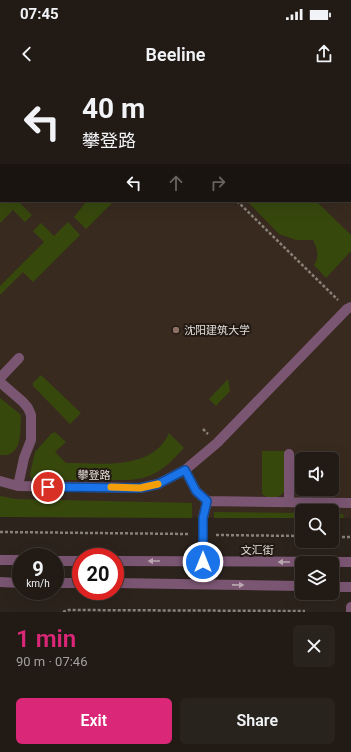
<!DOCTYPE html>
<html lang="en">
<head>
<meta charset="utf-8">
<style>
	:root { --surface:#211a15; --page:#29231e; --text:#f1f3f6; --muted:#a2a1a0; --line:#3e3834; --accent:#db2777 }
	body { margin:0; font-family:Roboto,"Noto Sans SC",sans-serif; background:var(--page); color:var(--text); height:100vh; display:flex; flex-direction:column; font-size:15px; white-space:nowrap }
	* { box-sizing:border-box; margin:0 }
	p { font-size:13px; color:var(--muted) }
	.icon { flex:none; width:22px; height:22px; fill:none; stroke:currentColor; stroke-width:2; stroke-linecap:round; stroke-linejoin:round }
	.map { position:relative; height:532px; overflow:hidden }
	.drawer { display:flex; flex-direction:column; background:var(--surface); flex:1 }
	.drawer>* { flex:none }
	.top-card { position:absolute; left:0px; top:0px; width:351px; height:122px; box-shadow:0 4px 16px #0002,0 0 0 1px var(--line); background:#211a15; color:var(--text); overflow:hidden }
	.tools { position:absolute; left:295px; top:372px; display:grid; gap:8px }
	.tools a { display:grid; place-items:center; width:44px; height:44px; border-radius:6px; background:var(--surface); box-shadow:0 4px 16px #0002,0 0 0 1px var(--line); font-size:20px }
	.speed { position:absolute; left:12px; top:468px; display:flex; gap:8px; font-size:20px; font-weight:700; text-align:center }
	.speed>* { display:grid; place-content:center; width:52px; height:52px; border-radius:50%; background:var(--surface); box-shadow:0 4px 16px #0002,0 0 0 1px var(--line); line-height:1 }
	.speed small { font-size:10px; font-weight:400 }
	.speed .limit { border:6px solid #d22; background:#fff; color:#111 }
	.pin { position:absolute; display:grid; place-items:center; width:34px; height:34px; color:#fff; margin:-17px; border:2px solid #fff; border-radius:50%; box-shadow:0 1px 4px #0007 }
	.me { position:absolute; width:44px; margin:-22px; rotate:0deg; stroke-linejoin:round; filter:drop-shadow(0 0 3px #0008) }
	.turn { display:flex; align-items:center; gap:14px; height:84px; padding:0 16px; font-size:18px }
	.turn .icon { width:52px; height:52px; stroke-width:2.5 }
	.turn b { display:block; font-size:28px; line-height:34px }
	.lanes { display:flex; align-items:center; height:38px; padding:0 16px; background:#0003; justify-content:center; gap:20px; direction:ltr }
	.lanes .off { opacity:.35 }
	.round { display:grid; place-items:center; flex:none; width:42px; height:42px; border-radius:6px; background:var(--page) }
	.headline { display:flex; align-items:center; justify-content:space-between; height:68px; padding:0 16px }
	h1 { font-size:24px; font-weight:600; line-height:30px; color:var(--accent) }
	.button { display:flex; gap:8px; margin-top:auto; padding:8px 16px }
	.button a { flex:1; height:46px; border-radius:6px; background:var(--accent); color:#fff; font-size:16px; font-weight:600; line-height:46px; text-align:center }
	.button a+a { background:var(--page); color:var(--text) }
	.status { display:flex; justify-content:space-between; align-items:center; height:28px; padding:0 20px; background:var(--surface); direction:ltr }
	.status svg { height:11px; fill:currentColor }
	header { display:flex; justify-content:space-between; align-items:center; height:52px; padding:0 16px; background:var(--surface); font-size:18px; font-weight:600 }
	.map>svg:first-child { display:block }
	.built { fill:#382a1f; fill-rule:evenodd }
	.green { fill:#37480d }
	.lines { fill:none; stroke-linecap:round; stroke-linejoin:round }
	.path { stroke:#88807a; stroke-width:2.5; stroke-dasharray:3 2; stroke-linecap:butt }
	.minor { stroke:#7b5673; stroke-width:10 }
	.oneway { fill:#baa8b0 }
	.route-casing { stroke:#114b97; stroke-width:10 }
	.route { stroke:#1a73e8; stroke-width:7 }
	.slow { stroke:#f59e0b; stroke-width:7 }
	.education-dot { fill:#8d6e63; stroke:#221913; stroke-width:1.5 }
	.labels { text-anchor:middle; stroke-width:4; stroke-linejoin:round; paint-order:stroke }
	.poi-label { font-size:11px; fill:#e4ded9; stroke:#221913; text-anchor:start }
	.street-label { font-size:11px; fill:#e4ded9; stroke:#221913 }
</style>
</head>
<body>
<div class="status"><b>07:45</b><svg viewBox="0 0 49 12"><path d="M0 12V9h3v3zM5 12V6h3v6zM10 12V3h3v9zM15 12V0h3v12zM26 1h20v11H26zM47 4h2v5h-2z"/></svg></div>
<header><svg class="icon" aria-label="back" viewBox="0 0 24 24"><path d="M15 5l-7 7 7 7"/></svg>Beeline<svg class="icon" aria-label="share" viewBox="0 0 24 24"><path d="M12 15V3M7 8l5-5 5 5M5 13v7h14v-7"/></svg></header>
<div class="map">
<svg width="351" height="532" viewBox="0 0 351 532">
	<rect width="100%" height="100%" fill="#2c231c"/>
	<path class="built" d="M0,0H351V438H332V431H302V438L0,437ZM1,1H350V121H1ZM302,379H332V409H302Z"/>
	<path class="green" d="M0,101L1,121H22L20,123L32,135L25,142L13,130L0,143Z
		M87,121H114L86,149L74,137Z
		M247,121H316L351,155V171L326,198L314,185C320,177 317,168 313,160H296L279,154Z
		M68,142L80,155L33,202L23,192L0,215V206L44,162L33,151L41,143L54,156Z
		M41,295L81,333L70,344L33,306V303Z
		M228,299L230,311L216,326L209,319Z
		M0,318L20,334L21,336C20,351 23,378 0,375Z
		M55,352L66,362L55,372L66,383C100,383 153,391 169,353L184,368C166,387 155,399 127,400H34L31,398L30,394L35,372L51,354Z
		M262,371H285V409C283,419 268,420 262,414Z
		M0,416L16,419L192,423V438L0,437Z
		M214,432L302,433V438H214Z
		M332,433L343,434L344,438H332Z"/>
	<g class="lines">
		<path class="path" d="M237,121L338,220
			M203,349L208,354
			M0,452L189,454
			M216,455L302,456
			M332,457H351
			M63,532L69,530L305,531"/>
		<path class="minor" d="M302,0L303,1
			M350,46L351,47
			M0,298L19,278
			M0,302L23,322L28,328L31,335V360L24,378L18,406
			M185,390L196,411L207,421L351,423
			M0,401L18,406L140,408L158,404L185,390L217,363L347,229L351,227
			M289,422V374
			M0,480H21
			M55,481H81
			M115,481L351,482
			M203,482V438L207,421
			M0,502L21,503
			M55,503H81
			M115,503L302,506
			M332,507H351
			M351,532V527"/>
	</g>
	<defs><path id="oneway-solid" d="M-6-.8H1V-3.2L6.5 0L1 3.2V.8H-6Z"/></defs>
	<g class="oneway">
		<use href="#oneway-solid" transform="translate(154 481) rotate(-180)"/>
		<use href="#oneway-solid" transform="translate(284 482) rotate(-180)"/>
		<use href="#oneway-solid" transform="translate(238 505) rotate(1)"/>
	</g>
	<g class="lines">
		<g class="route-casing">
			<path id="route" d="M48,407L140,408L158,404L185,390L196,411L207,421L203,438V482"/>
		</g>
		<use href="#route" class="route"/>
		<path class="slow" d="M111,407L140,408L158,404"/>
	</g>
	<circle class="education-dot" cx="176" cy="250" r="4"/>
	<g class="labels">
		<g class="poi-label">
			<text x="184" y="254">沈阳建筑大学</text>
		</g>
		<g class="street-label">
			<text transform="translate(94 395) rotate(1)" y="4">攀登路</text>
			<text x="257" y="474">文汇街</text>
		</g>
	</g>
</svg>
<div class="tools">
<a><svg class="icon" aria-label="sound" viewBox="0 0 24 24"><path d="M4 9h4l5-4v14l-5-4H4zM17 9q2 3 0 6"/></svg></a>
<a><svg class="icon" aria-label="search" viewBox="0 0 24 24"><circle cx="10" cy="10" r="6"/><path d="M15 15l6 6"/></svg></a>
<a><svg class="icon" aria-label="layers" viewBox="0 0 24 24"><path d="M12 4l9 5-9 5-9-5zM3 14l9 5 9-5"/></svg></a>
</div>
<div class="speed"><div>9<small>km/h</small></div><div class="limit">20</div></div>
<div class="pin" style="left:48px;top:407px;background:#d93025"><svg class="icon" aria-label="arrive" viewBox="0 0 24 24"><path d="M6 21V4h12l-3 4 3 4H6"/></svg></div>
<svg class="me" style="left:203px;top:482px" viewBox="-20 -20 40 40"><circle r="17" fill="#1a73e8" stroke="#fff" stroke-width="3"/><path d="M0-11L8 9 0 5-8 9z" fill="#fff"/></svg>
<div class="top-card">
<div class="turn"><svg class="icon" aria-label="left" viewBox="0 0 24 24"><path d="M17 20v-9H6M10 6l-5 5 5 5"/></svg><div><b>40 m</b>攀登路</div></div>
<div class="lanes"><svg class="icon" aria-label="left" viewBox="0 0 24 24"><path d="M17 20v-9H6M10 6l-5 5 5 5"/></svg><svg class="icon off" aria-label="ahead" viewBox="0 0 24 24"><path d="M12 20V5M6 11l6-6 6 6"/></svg><svg class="icon off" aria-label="right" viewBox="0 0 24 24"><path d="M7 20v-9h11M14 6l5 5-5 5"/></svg></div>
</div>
</div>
<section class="drawer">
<div class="headline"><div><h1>1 min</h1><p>90 m · 07:46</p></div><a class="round"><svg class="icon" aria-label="close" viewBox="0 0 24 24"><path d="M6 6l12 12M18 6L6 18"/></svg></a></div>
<div class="button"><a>Exit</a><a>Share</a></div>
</section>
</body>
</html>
